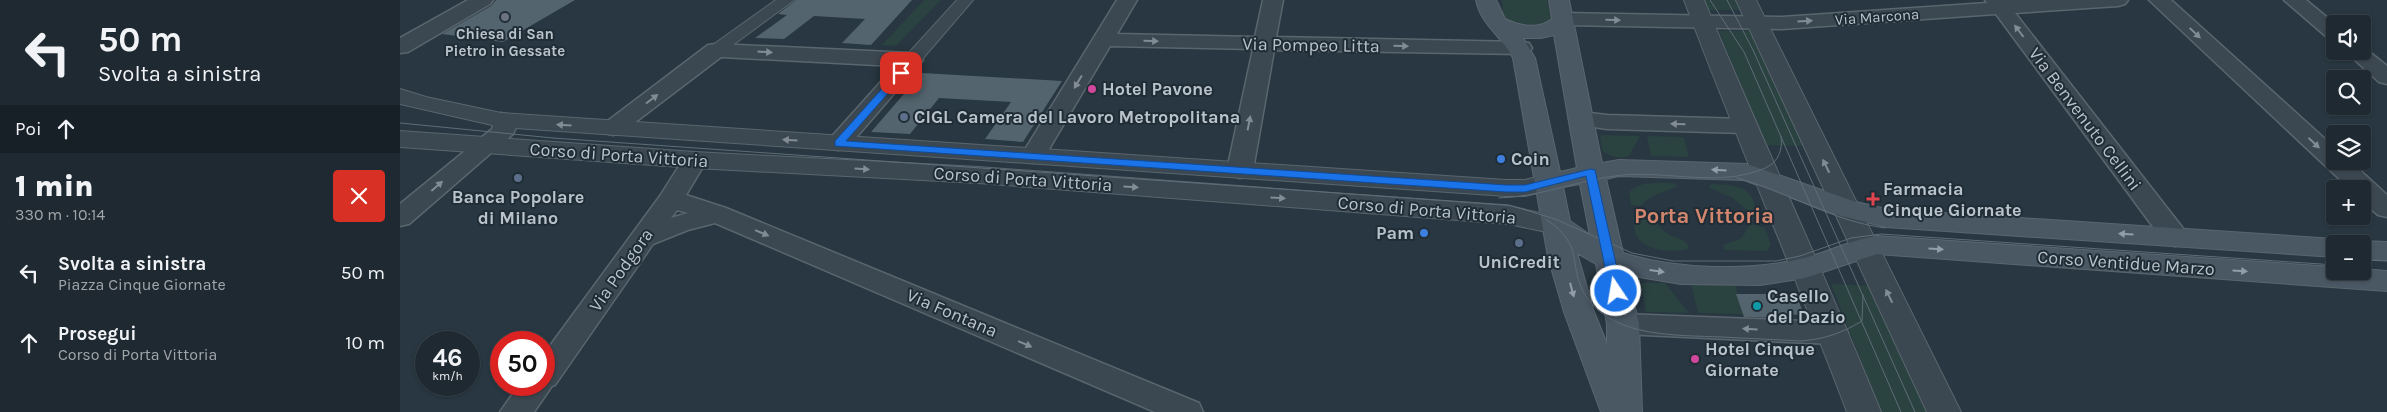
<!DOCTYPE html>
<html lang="it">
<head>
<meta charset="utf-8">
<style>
	:root { --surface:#1e2931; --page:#2b353d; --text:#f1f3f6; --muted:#a1a6ab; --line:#3c454d }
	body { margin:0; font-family:Karla,sans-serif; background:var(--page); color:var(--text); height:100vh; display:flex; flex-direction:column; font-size:19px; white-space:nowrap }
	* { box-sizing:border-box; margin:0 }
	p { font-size:16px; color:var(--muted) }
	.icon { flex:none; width:28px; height:28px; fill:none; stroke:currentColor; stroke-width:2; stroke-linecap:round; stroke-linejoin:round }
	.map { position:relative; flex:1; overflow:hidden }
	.panel { display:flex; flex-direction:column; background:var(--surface); width:400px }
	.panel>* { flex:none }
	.guide { background:#1e2931; color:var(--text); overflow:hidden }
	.fabs { position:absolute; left:1926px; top:15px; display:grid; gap:10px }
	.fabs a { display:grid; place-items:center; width:45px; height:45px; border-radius:5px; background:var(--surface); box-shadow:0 1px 4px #0004,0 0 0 1px var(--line); font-size:25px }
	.speed { position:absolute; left:15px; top:331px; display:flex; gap:10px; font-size:25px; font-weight:700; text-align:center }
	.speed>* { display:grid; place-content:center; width:65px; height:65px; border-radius:50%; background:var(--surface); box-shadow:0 1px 4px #0004,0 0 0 1px var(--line); line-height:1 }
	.speed small { font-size:12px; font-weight:400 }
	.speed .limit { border:8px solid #d22; background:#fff; color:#111 }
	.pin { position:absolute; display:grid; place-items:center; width:42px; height:42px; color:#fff; margin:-21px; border-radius:10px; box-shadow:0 2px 8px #0006 }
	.me { position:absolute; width:55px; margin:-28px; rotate:348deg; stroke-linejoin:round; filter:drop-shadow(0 0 4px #0008) }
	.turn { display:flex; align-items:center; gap:18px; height:105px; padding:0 15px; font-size:22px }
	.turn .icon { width:65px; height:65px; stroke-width:2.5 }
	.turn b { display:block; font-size:35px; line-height:42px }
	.then { display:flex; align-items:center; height:48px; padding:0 15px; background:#0003; gap:10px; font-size:19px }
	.round { display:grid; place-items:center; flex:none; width:52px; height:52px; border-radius:5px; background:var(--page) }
	.headline { display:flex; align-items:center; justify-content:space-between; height:85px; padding:0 15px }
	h1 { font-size:30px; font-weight:800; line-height:38px }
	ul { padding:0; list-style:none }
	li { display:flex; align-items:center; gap:15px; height:70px; padding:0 15px }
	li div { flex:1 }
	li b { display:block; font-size:19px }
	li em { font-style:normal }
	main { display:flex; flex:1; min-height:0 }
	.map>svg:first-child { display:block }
	.green { fill:#2a4240 }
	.building { fill:#53646e }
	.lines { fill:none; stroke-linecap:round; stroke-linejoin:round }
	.pedestrian-casing { stroke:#5a666e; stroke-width:2 }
	.minor-casing { stroke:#5a666e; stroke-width:3 }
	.tertiary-casing { stroke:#5a666e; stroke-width:2 }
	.secondary-casing { stroke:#5a666e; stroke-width:2 }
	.pedestrian { fill:#3c4851; fill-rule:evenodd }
	.minor { fill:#3c4851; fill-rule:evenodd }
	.tertiary { fill:#3c4851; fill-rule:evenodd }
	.secondary { fill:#4a5864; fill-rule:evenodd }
	.tram { stroke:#5e6d78; stroke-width:1 }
	.oneway { fill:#818c94 }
	.oneway2 { fill:#929ea7 }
	.route { fill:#1a73e8; stroke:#114b97 }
	.worship-dot { fill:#6b7280; stroke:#202d36; stroke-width:2 }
	.hotel-dot { fill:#d1479c; stroke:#202d36; stroke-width:2 }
	.service-dot { fill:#5c6f8a; stroke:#202d36; stroke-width:2 }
	.shop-dot { fill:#3f7fe0; stroke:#202d36; stroke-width:2 }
	.health-dot { fill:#e0444e; stroke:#202d36; stroke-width:2 }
	.culture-dot { fill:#0f9aa8; stroke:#202d36; stroke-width:2 }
	.labels { text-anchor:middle; stroke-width:4; stroke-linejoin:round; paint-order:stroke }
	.far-street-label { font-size:15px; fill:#b9c3cb; stroke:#202d36 }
	.far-poi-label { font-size:15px; font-weight:bold; fill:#b9c3cb; stroke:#202d36 }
	.street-label { font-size:18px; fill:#b9c3cb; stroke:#202d36 }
	.poi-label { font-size:18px; font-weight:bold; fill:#b9c3cb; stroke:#202d36; text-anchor:start }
	.district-label { font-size:22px; font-weight:bold; fill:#d2866d; stroke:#202d36 }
</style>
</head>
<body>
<main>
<section class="panel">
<div class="guide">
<div class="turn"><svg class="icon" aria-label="left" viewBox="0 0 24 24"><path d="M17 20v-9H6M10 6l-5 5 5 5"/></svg><div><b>50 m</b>Svolta a sinistra</div></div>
<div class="then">Poi<svg class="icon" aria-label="ahead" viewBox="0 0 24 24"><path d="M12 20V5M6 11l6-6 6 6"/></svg></div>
</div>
<div class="headline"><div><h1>1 min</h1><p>330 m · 10:14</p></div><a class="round" style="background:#d93025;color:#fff"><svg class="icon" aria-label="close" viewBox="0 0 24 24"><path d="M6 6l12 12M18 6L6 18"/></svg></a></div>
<ul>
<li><svg class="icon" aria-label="left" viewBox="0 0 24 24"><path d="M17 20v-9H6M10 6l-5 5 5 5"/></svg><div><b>Svolta a sinistra</b><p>Piazza Cinque Giornate</p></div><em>50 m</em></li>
<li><svg class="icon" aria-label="ahead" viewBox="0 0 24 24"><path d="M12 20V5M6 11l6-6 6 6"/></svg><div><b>Prosegui</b><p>Corso di Porta Vittoria</p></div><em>10 m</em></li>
</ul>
</section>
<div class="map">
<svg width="1987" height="412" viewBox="0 0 1987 412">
	<rect width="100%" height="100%" fill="#283741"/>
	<path class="green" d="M524,0H541L496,46L482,45Z
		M1102,0H1147L1151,19C1142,26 1106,31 1103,16C1102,11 1103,5 1102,0Z
		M1300,0H1339L1343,10H1304Z
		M1319,31H1353L1405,146L1365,145Z
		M1200,135L1240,136L1229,156C1219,160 1211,156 1202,151Z
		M1247,136L1284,137L1289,157L1251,156Z
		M1257,183H1274L1278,186L1251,197L1240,206L1231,205L1229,192L1234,188L1243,184Z
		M1313,184C1334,185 1351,185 1356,208L1352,211L1345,209L1333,198L1310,188V185Z
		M1233,217L1254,221L1266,233L1286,242L1289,247L1288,249C1274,253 1244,251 1237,236C1234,231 1234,223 1233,217Z
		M1353,224L1365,228L1371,244L1367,251L1325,250L1323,245L1342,238L1348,227Z
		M1241,283H1265L1289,313L1246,312Z
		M1291,283L1335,285L1343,314L1298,313Z
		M1431,284L1476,286L1531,412H1481Z"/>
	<path class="building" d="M96,0H175L103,42L42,34L91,6Z
		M396,0H512L471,45L442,43L465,19L414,16L384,39L355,38L387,15L378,14Z
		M522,73L662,81L623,142L585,139L611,102L539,98L510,134L471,132Z
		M1336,294H1396L1404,315L1377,314L1378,318L1344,317Z"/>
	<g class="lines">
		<g class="pedestrian-casing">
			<path id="pedestrian" d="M376,0H394L322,53H310L308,50L310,47Z
				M557,0H573L518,64H506L504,60L506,56Z"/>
		</g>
		<g class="minor-casing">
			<path id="minor" d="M68,0H93L90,4L8,52L0,53V38Z
				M717,0H737L717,34L855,37L863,0H883L876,37L1121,42L1129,43L1132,48L1129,53L1121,54L874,50L853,170L849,175L840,178L831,175L827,170L853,49L710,46L642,161L633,163L624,161L621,156Z
				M1585,0H1728L1725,4L1718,6L1615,13L1785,231L1789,237L1785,243L1775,246L1765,243L1596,14L1382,29L1164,25L1157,23L1154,19L1157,15L1164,13L1382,17L1587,3Z
				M1749,0H1771L1935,148V161H1950L1987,195V217L1978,215L1962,201V189H1950Z
				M1884,0H1906L1935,24V40L1928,38Z
				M316,44L512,53L520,55L523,60L447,148L438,150L429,148L426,143L495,66L321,57L221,133L213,135L205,133L201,128L205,123L308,45Z
				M1962,46L1987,66V84L1979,82L1945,51H1962Z
				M1181,112L1207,115L1344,119L1352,121L1356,126L1352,131L1344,133L1207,129L1173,124L1169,119L1173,114Z
				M101,113L109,115L117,125L113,134L9,224L0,226V204L92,129L93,126L89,120L93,115Z
				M295,153L304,155L307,160L286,195L326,208L799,403L803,412H755L315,223L288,230L253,244L155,385L152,386L134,412H100L119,385H144V354L260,196L286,155ZM277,210L288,213L271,218Z
				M1223,314L1433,322L1444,325L1448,333L1444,341L1433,344L1223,334L1212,331L1208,324L1212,317Z"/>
		</g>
		<g class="tertiary-casing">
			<path id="tertiary" d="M1284,0H1304C1361,138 1425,274 1481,412H1447C1395,274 1336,138 1284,0Z
				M1336,0H1356L1561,412H1527Z
				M0,89L26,97L101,113L1106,180H1125L1149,174L1158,176L1162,182L1158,188L1125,196H1106L101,127L0,104Z
				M0,131L295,152L578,167L1109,206L1166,219L1170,225L1166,231L1156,234L1109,224L578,183L295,168L0,147Z"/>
		</g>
		<g class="secondary-casing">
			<path id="secondary" d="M1076,0H1096L1105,19C1120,26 1138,30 1152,19L1149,0H1169L1202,163L1219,160L1347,164L1456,202L1486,209L1935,239L1947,244H1935V257L1486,227L1438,215L1344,180L1219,176L1206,179L1223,253C1277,270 1353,272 1408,257C1431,251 1453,239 1477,236L1935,267V271H1962V269L1987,271V291L1477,254L1405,278L1360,285L1281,284L1227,275L1239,324L1242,412H1201L1164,312L1148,257L1113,58C1102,36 1081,25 1076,0ZM1154,35L1177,168L1160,172L1135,58L1123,38H1141ZM1180,184L1190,235L1170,221L1163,187ZM1177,253L1196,264L1207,324V344L1194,312Z
				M1962,241L1987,242V260L1962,259V244H1952Z"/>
		</g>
		<use href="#pedestrian" class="pedestrian"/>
		<use href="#minor" class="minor"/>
		<use href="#tertiary" class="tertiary"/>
		<use href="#secondary" class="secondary"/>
		<path class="tram" d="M1310,0L1344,52L1501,412
			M1327,0L1353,50L1515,412
			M0,123L153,138L1109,205L1155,219L1232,253L1273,261H1376L1400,256L1451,238L1481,234L1935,265
			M1337,178C1388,192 1432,221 1485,228
			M1099,198C1142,197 1180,179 1223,175C1268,171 1319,187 1363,169C1378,163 1383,151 1381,136
			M1147,220C1187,247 1166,267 1187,298C1215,338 1279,335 1321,337C1348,338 1374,340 1401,341C1425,339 1442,333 1462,321L1463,295
			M1962,260L1987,261"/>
	</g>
	<defs><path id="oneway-solid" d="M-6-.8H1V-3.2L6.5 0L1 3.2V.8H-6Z" transform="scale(1.25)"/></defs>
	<g class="oneway">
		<use href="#oneway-solid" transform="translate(1213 20) rotate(1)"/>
		<use href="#oneway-solid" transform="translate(1405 21) rotate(-4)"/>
		<use href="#oneway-solid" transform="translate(1619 31) rotate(-127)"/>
		<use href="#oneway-solid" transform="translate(1795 33) rotate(43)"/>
		<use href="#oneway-solid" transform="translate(751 41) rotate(1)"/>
		<use href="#oneway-solid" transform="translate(1001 46) rotate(1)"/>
		<use href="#oneway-solid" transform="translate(365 52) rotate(3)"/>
		<use href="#oneway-solid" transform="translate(678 82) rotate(121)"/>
		<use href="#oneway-solid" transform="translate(252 99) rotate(-37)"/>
		<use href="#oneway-solid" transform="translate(849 123) rotate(-79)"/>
		<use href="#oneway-solid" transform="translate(1278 124) rotate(-179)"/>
		<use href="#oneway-solid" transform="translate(164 125) rotate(-176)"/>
		<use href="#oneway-solid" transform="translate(390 140) rotate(-176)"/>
		<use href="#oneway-solid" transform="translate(1914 143) rotate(43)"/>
		<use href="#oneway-solid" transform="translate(1426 166) rotate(-116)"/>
		<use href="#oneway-solid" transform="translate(462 169) rotate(3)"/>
		<use href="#oneway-solid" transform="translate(37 186) rotate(-41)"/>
		<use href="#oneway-solid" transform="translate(731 187) rotate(4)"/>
		<use href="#oneway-solid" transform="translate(878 198) rotate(4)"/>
		<use href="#oneway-solid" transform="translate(362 233) rotate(23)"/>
		<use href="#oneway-solid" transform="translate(1489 296) rotate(-116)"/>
		<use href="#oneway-solid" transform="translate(1350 329) rotate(-177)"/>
		<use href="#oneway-solid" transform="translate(625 344) rotate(23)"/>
	</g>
	<g class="oneway2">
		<use href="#oneway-solid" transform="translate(1319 170) rotate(-177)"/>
		<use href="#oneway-solid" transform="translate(1726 234) rotate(-176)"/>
		<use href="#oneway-solid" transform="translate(1536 249) rotate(4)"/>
		<use href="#oneway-solid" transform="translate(1257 271) rotate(8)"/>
		<use href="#oneway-solid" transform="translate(1840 271) rotate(4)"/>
		<use href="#oneway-solid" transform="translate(1172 290) rotate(75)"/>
	</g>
	<path class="route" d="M501,70L504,71V75L446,141L1106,185H1125L1191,169L1195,170L1222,291L1216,295L1210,291L1186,176L1125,192H1106L435,146V141L498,71Z"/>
	<circle class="worship-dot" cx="105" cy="17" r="5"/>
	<g class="hotel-dot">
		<circle cx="692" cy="89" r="5"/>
		<circle cx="1295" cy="359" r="5"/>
	</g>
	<g class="service-dot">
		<circle cx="504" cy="117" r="5"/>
		<circle cx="118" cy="178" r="5"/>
		<circle cx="1119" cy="243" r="5"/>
	</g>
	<g class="shop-dot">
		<circle cx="1101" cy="159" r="5"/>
		<circle cx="1024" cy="233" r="5"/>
	</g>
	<path class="health-dot" d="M1470.5 191.5h5v5h5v5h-5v5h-5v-5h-5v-5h5z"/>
	<circle class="culture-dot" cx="1357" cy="306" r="5"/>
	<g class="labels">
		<g class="far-street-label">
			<text transform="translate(1477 17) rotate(-4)" y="5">Via Marcona</text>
		</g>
		<g class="far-poi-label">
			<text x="105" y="39">Chiesa di San<tspan x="105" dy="17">Pietro in Gessate</tspan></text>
		</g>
		<g class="street-label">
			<text transform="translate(911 45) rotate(1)" y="6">Via Pompeo Litta</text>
			<text transform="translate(1685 119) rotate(53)" y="6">Via Benvenuto Cellini</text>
			<text transform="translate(219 155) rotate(4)" y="6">Corso di Porta Vittoria</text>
			<text transform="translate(623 179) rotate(4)" y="6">Corso di Porta Vittoria</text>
			<text transform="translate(1027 210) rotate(5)" y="6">Corso di Porta Vittoria</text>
			<text transform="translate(1726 263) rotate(4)" y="6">Corso Ventidue Marzo</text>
			<text transform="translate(221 270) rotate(-55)" y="6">Via Podgora</text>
			<text transform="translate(552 313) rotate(23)" y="6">Via Fontana</text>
		</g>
		<g class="poi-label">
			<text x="702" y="95">Hotel Pavone</text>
			<text x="514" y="123">CIGL Camera del Lavoro Metropolitana</text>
			<text x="1111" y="165">Coin</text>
			<text x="1483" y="195">Farmacia<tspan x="1483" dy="21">Cinque Giornate</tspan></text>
			<text x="118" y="203" text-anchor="middle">Banca Popolare<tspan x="118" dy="21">di Milano</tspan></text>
			<text x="1014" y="239" text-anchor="end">Pam</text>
			<text x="1119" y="268" text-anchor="middle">UniCredit</text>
			<text x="1367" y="302">Casello<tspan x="1367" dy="21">del Dazio</tspan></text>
			<text x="1305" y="355">Hotel Cinque<tspan x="1305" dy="21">Giornate</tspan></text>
		</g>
		<g class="district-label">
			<text x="1304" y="223">Porta Vittoria</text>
		</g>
	</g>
</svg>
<div class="fabs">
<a><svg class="icon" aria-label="sound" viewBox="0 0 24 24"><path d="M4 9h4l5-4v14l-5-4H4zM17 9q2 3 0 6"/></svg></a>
<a><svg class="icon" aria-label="search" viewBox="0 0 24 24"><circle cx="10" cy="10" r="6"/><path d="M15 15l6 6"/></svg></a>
<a><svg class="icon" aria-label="layers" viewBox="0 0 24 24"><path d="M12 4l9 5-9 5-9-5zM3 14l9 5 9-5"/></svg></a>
<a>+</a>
<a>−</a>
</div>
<div class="speed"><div>46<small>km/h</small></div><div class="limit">50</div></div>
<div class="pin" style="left:501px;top:73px;background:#d93025"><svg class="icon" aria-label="arrive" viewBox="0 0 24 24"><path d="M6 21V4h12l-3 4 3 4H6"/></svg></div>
<svg class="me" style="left:1216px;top:291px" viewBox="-20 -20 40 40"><circle r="17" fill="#1a73e8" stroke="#fff" stroke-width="3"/><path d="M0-11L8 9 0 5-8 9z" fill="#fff"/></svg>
</div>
</main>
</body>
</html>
